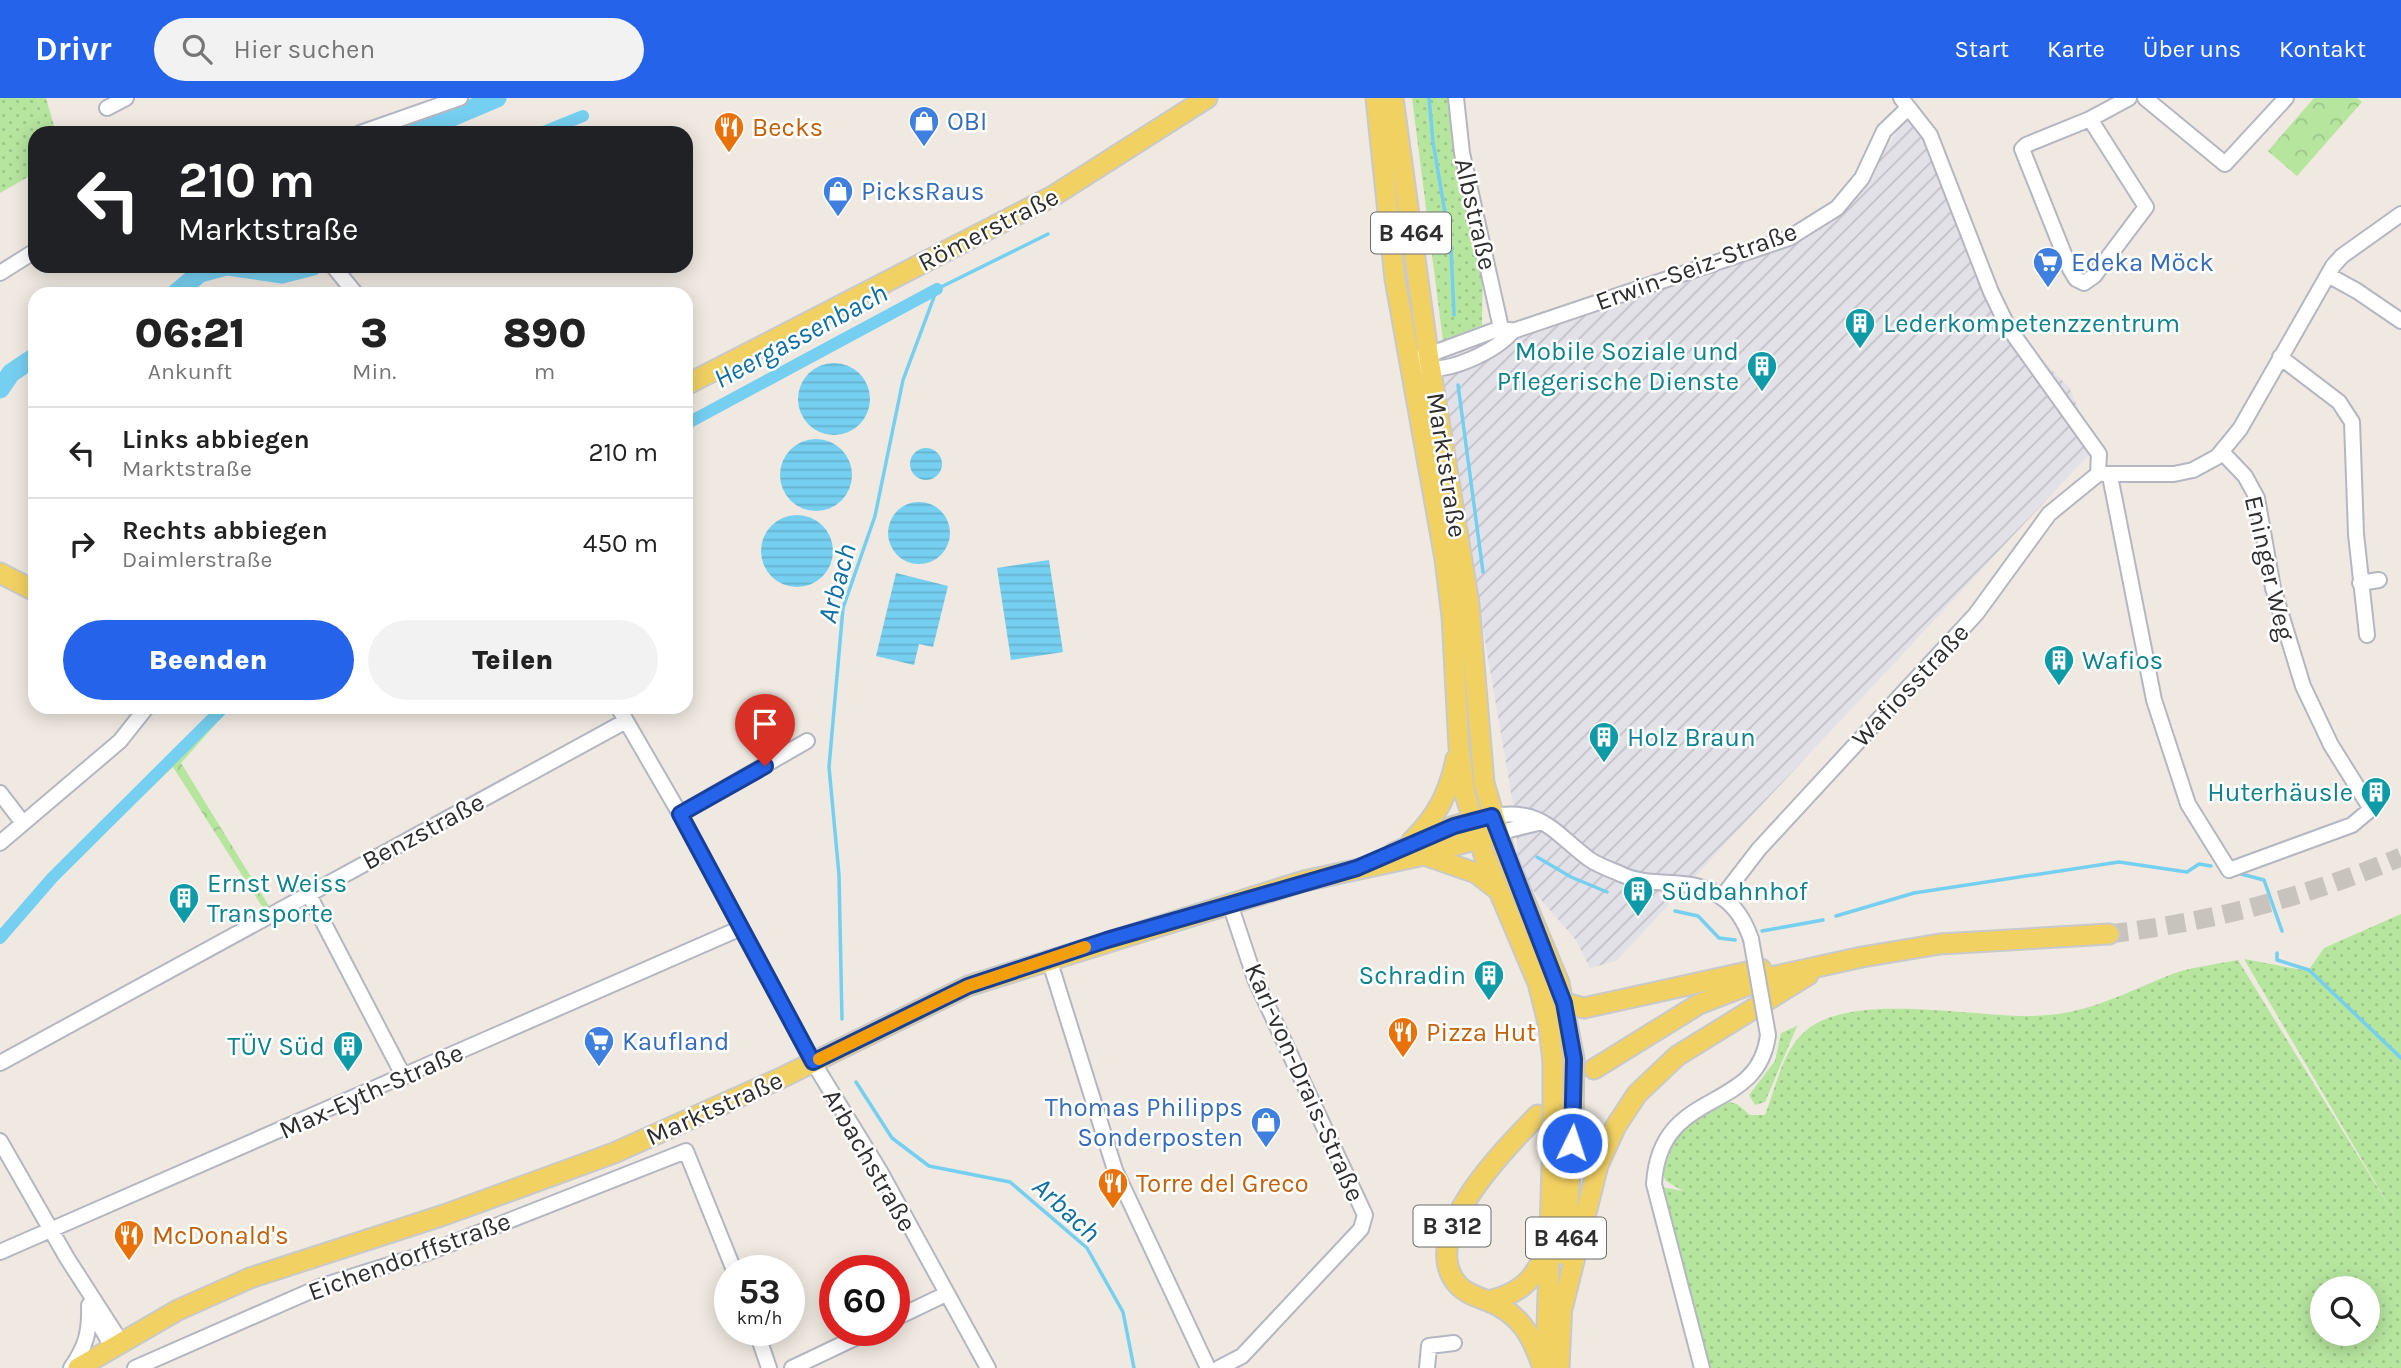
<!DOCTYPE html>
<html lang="de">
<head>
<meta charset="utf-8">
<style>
	:root { --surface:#fff; --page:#f2f2f2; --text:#222; --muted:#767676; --line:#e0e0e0; --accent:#2563eb }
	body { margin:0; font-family:Karla,sans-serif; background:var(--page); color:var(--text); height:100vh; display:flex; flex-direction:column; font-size:26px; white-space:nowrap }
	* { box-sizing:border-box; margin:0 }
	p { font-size:23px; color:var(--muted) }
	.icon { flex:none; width:38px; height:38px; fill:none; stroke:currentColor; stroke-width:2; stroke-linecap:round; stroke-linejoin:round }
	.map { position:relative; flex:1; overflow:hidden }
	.sheet { position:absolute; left:28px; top:189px; width:665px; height:427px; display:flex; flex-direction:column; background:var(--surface); border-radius:21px; box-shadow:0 4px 18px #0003 }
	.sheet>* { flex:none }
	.hud { position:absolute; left:28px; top:28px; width:665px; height:147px; border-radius:21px; box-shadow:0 4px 18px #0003; background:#202124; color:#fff; overflow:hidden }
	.tools { position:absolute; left:2310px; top:1178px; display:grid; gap:14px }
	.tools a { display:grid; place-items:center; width:70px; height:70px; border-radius:50%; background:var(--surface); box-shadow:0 4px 18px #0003; font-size:35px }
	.speed { position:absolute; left:714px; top:1157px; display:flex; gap:14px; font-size:35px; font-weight:700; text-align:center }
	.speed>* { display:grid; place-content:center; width:91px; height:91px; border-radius:50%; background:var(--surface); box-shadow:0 4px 18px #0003; line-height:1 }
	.speed small { font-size:18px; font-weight:400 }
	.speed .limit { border:10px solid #d22; background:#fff; color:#111 }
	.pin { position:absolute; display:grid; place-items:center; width:60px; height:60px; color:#fff; margin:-72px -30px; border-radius:50% 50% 50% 0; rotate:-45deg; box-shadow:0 0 7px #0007 }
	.pin .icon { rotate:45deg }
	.me { position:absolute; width:77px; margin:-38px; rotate:4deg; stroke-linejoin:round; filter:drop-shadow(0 0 5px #0008) }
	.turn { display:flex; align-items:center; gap:24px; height:147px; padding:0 35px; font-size:32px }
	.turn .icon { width:91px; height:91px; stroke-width:2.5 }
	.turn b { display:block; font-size:49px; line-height:60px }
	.eta { display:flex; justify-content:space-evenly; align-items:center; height:119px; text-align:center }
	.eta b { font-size:42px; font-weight:800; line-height:49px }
	.primary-button { display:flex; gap:14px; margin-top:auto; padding:14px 35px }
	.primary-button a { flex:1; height:80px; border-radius:42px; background:var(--accent); color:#fff; font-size:28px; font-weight:800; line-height:80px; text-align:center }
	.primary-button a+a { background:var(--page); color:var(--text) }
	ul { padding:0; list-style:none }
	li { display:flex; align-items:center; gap:21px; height:91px; padding:0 35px; border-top:2px solid var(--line) }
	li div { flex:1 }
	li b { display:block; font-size:26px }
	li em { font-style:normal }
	header { display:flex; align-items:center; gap:42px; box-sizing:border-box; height:98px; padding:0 35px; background:var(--accent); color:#fff }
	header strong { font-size:33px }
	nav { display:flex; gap:38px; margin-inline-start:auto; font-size:24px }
	.search { width:490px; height:63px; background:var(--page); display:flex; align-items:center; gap:18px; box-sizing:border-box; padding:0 24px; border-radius:38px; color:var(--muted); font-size:26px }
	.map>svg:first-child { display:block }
	.industrial { fill:url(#industrial-furrows) }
	.grass { fill:url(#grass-dots); fill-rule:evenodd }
	.forest { fill:url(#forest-crowns) }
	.water { fill:url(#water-rules) }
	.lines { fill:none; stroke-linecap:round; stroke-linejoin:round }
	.stream { stroke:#75cff0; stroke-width:3.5 }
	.canal { stroke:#75cff0; stroke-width:12 }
	.river { stroke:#75cff0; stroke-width:19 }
	.major-tunnel { stroke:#c8c4bd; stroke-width:19; stroke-dasharray:19 10; stroke-linecap:butt }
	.minor-casing { stroke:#b4b7c1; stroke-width:18 }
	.major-casing { stroke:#c9c9c9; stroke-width:23 }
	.minor { stroke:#fff; stroke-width:14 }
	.major { stroke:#f2d163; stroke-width:19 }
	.minor-bridge-casing { stroke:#b4b7c1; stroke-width:18; stroke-linecap:butt }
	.major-bridge-casing { stroke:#c9c9c9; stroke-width:23; stroke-linecap:butt }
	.minor-bridge { stroke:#fff; stroke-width:14 }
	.major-bridge { stroke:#f2d163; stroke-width:19 }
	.route-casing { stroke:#184099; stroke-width:18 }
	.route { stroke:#2563eb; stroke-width:12 }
	.slow { stroke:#f59e0b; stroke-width:12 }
	.labels { text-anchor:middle; stroke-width:5; stroke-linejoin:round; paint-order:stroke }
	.shield { fill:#fff; stroke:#6d6d6d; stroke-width:2 }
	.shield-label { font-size:24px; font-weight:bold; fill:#2e2e2e }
	.shop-label { font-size:26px; fill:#366cbe; stroke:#fff; text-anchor:start }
	.food-label { font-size:26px; fill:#c56008; stroke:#fff; text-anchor:start }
	.street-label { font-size:26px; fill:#2e2e2e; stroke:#fff }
	.culture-label { font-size:26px; fill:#0d838f; stroke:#fff; text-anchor:start }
	.water-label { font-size:28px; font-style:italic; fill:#0d6fa3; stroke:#fff }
</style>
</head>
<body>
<header>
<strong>Drivr</strong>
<div class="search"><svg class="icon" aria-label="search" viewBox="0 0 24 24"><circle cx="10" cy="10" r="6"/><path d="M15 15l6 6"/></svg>Hier suchen</div>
<nav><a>Start</a><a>Karte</a><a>Über uns</a><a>Kontakt</a></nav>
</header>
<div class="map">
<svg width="2401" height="1270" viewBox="0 0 2401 1270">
	<defs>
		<pattern id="industrial-furrows" width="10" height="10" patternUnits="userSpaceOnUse" patternTransform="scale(1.75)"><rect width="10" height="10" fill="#e3e1e8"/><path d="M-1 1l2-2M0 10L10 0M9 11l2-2" fill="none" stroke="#c3c1c7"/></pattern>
		<pattern id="grass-dots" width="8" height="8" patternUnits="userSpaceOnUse" patternTransform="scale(1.75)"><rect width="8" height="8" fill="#b6e59e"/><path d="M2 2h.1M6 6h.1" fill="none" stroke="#9dc588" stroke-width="1.8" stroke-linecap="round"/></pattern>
		<pattern id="forest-crowns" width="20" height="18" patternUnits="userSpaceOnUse" patternTransform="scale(1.75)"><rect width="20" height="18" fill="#b6e59e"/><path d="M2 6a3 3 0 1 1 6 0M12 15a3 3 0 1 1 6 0" fill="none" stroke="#9dc588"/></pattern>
		<pattern id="water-rules" width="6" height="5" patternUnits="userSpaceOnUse" patternTransform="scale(1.75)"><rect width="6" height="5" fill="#75cff0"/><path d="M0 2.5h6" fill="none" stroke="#66b2ce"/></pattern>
	</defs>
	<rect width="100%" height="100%" fill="#efe9e1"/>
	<path class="industrial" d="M1908,10L1919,19L2008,229L2069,289L2095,350L1616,863L1590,870L1576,842L1530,789L1517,757V729L1479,508L1441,265L1791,142L1865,82L1892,42Z"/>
	<path class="grass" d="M0,0H46L56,35H35V75L0,95Z
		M1412,0H1454L1483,145L1482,227L1443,243Z
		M2401,816V1270H1704L1656,1088L1683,1093L1666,1083L1662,1076L1674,1044L1688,1027L1729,1004L1737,1006L1750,1017H1765C1778,984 1784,941 1819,924C1870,898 1971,918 2029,918C2083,918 2118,898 2165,879C2187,869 2214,867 2238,862L2395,1118L2244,861L2308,873L2324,850ZM2322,1190H2368V1236H2322Z
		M1797,928L1765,1004L1755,1007L1749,997L1775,963L1781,935Z"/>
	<path class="forest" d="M2314,0H2357L2362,4L2297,78L2268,53Z
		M217,609H231L181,665L269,808L263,810L173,669L58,779L0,847V831L60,766Z"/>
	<path class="water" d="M798 301a36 36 0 1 1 72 0a36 36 0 1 1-72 0Z
		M780 377a36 36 0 1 1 72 0a36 36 0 1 1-72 0Z
		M910 366a16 16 0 1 1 32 0a16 16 0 1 1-32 0Z
		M888 435a31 31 0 1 1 62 0a31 31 0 1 1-62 0Z
		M761 453a36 36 0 1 1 72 0a36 36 0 1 1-72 0Z
		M1049,462L1063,554L1011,562L997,470Z
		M896,475L948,488L933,549L919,546L914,567L876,558Z"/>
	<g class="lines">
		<path class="stream" d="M1429,0L1433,44L1451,150L1454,217
			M1458,287L1483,474
			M1537,759L1571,779L1607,794
			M2241,776L2264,782L2282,833
			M1675,813L1698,818L1719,840L1735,842
			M1836,818L1914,795L2119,764L2187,774L2199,766L2211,768
			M1762,833L1823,822
			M2277,855V862L2309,872L2401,960
			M842,921L839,777L829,669L843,510L875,418L903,282L937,191L1048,136
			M856,984L892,1040L929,1068L1010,1084L1087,1150L1123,1214L1134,1270"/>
		<path class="canal" d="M541,35L583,18
			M686,326L937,191
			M0,840L52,780L224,609"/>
		<path class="river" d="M414,35L497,0
			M227,168L282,176L313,168
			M175,196L200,175L226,168
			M0,291L11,275L35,259"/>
		<path class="major-tunnel" d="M2109,836C2211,824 2306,799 2401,759"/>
		<g class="minor-casing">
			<path id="minor" d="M1456,0L1462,55L1501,230
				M1901,0L1930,37L1991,194L2008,229L2099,356L2098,376
				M2145,0L2225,66L2286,0
				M107,10L126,0
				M2090,21L2146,109L2094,178L2084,185L2076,181L2070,171L2022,51L2026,47L2090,21L2129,0
				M360,35L460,0
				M333,168L356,196
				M0,175L35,153
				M2328,177L2357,193L2401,223
				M2280,259L2339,304L2352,324L2356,436L2367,537
				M1420,260L1501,230L1510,232
				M1421,269C1447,277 1496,253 1513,233L1789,140L1837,110L1862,80L1884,33L1908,10
				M2103,376H2174L2193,372L2217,359L2240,331L2333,168L2342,158L2401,116
				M2110,378L2154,602L2188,706L2229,772L2352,727L2371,711L2331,647L2303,588L2273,490L2257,400L2245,378L2222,354
				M2360,485L2379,482
				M618,609L680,716L813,964L881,1075L988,1270
				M0,695L23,725
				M680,716L807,643
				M1492,718C1543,710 1553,734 1589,761C1599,768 1612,772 1623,777C1654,791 1691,777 1721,799C1737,809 1745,824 1751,841
				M1497,735L1542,724
				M0,745L120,643L147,609
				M308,795L404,979
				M1722,799L1759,751L1976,516L2049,416L2098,376
				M1049,861L1115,1072L1208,1270
				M0,965L626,623
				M0,1043L67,1160L121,1244
				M0,1154L741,830
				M92,1213L112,1249
				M894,1221L946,1196
				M756,1232L769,1270
				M71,1270C86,1248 90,1234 89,1207
				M135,1270L322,1188L427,1155L686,1053L734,1172
				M792,1270L872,1232
				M1219,1270L1242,1258L1361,1131L1365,1117L1255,881L1230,806
				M1427,1270L1429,1248L1454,1245
				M1702,1270L1654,1086C1660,987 1758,1018 1768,937"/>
		</g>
		<g class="major-casing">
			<path id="major" d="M1376,0L1395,181L1445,461L1452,518L1459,649L1465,696L1485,760L1538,885L1549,929L1553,964
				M1393,0L1428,255L1469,506L1484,685L1505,756L1559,885L1574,961
				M686,287L1053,98L1207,0
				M0,475L35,493
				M1412,743C1437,718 1449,695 1456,661
				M1394,755L1454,728L1483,720
				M1424,757L1476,775L1498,792
				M1564,905L1584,910L1761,871
				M1594,971L1699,906L1767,880L1862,859L1940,846L2109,836
				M1538,1017C1506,1049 1414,1141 1459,1188C1467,1196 1478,1199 1488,1203C1521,1216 1532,1238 1543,1270
				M1565,1157L1573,1026
				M1489,1203C1517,1196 1532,1185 1544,1158
				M1561,1215L1598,1067L1616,1028L1637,996L1677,958L1808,877
				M1546,1262L1553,1036
				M78,1270L178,1212L250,1180L444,1117L614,1055L781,980L968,888L1304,783L1424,757L1497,735
				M1559,1270L1562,1205"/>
		</g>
		<use href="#minor" class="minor"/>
		<use href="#major" class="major"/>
		<g class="minor-bridge-casing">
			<path id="minor-bridge" d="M1751,841L1768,937"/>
		</g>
		<g class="major-bridge-casing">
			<path id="major-bridge" d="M1553,964V1036
				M1573,1026L1574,961"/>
		</g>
		<use href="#minor-bridge" class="minor-bridge"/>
		<use href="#major-bridge" class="major-bridge"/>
	</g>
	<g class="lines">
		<g class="route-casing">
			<path id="route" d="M765,668L680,716L813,964L968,888L1107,842L1357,770L1454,728L1492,718L1564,905L1574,961L1572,1045"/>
		</g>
		<use href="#route" class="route"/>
		<path class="slow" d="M819,961L968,888L1085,849"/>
	</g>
	<defs>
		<g id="shop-pin" transform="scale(1.575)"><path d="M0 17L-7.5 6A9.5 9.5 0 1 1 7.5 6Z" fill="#3f7fe0" stroke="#fff"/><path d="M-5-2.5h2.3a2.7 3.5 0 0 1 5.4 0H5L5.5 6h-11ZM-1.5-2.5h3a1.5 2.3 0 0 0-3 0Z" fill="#fff"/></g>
		<g id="restaurant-pin" transform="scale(1.575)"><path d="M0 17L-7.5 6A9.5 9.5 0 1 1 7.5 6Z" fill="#e8710a" stroke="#fff"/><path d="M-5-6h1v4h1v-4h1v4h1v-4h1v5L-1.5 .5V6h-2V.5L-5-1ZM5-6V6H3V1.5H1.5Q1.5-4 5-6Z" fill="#fff"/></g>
		<g id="supermarket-pin" transform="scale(1.575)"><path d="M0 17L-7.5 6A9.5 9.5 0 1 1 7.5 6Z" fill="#3f7fe0" stroke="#fff"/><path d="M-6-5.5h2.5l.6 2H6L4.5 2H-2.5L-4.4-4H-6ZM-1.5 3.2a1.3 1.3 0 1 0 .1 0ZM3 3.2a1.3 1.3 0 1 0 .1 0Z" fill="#fff"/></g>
		<g id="building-pin" transform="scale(1.575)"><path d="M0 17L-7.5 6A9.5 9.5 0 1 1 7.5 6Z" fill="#0f9aa8" stroke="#fff"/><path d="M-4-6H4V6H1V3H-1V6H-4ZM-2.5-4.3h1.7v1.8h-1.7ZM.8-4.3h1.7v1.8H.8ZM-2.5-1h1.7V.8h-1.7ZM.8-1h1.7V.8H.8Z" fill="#fff"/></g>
	</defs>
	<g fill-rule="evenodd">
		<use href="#shop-pin" x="924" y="23"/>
		<use href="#restaurant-pin" x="729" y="29"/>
		<use href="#shop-pin" x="838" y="93"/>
		<use href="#supermarket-pin" x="2048" y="164"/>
		<use href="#building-pin" x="1860" y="225"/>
		<use href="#building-pin" x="1762" y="268"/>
		<use href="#building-pin" x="2059" y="562"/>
		<use href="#building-pin" x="1604" y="639"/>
		<use href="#building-pin" x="2376" y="694"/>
		<use href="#building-pin" x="1638" y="793"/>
		<use href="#building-pin" x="184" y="800"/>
		<use href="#building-pin" x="1489" y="877"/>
		<use href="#restaurant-pin" x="1403" y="934"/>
		<use href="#supermarket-pin" x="599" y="943"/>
		<use href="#building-pin" x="348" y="948"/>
		<use href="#shop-pin" x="1266" y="1024"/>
		<use href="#restaurant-pin" x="1113" y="1085"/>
		<use href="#restaurant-pin" x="129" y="1137"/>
	</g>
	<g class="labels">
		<g class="shield">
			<rect x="1371" y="114.5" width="80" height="41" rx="5"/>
			<rect x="1413.5" y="1107.5" width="77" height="41" rx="5"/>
			<rect x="1526" y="1119.5" width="80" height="41" rx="5"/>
		</g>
		<g class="shield-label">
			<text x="1411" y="143">B 464</text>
			<text x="1452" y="1136">B 312</text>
			<text x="1566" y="1148">B 464</text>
		</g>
		<g class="shop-label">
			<text x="947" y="32">OBI</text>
			<text x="861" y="102">PicksRaus</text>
			<text x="2071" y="173">Edeka Möck</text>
			<text x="622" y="952">Kaufland</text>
			<text x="1243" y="1018" text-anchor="end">Thomas Philipps<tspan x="1243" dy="30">Sonderposten</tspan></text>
		</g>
		<g class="food-label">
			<text x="752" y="38">Becks</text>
			<text x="1426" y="943">Pizza Hut</text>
			<text x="1136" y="1094">Torre del Greco</text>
			<text x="152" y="1146">McDonald's</text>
		</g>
		<g class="street-label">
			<text transform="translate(1476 116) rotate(77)" y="9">Albstraße</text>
			<text transform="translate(988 131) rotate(-27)" y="9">Römerstraße</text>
			<text transform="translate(1696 168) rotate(-20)" y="9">Erwin-Seiz-Straße</text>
			<text transform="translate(1447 367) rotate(81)" y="9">Marktstraße</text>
			<text transform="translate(2270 470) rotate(77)" y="9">Eninger Weg</text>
			<text transform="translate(1910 587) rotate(-47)" y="9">Wafiosstraße</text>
			<text transform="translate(423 733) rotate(-28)" y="9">Benzstraße</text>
			<text transform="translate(1305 984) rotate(66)" y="9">Karl-von-Drais-Straße</text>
			<text transform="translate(371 993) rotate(-24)" y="9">Max-Eyth-Straße</text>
			<text transform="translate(714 1010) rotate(-24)" y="9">Marktstraße</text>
			<text transform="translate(870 1062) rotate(60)" y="9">Arbachstraße</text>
			<text transform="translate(409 1158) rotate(-20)" y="9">Eichendorffstraße</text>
		</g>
		<g class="culture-label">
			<text x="1883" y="234">Lederkompetenzzentrum</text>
			<text x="1739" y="262" text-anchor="end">Mobile Soziale und<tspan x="1739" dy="30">Pflegerische Dienste</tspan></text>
			<text x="2082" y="571">Wafios</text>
			<text x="1627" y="648">Holz Braun</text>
			<text x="2353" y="703" text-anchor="end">Huterhäusle</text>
			<text x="207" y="794">Ernst Weiss<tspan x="207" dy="30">Transporte</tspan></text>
			<text x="1661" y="802">Südbahnhof</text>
			<text x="1466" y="886" text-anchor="end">Schradin</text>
			<text x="325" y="957" text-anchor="end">TÜV Süd</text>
		</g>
		<g class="water-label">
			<text transform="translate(800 237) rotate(-28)" y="10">Heergassenbach</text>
			<text transform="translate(836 485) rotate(-75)" y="10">Arbach</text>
			<text transform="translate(1067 1111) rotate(43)" y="10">Arbach</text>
		</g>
	</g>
</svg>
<div class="tools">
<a><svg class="icon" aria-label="search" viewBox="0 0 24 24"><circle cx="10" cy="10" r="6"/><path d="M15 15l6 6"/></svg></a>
</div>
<div class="speed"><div>53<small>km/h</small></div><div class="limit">60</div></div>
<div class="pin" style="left:765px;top:668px;background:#d93025"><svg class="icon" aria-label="arrive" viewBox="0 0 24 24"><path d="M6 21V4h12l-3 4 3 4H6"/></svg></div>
<svg class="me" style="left:1572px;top:1045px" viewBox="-20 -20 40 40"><circle r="17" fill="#2563eb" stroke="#fff" stroke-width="3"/><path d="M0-11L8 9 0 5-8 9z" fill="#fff"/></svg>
<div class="hud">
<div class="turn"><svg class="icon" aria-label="left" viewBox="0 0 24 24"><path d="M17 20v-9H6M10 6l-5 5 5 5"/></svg><div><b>210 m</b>Marktstraße</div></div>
</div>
<section class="sheet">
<div class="eta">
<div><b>06:21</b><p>Ankunft</p></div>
<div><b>3</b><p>Min.</p></div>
<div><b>890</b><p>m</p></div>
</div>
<ul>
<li><svg class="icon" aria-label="left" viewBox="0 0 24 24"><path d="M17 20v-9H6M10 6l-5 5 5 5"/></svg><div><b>Links abbiegen</b><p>Marktstraße</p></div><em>210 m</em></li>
<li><svg class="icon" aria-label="right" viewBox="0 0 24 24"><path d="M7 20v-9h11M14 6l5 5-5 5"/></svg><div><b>Rechts abbiegen</b><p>Daimlerstraße</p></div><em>450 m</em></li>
</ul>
<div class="primary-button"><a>Beenden</a><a>Teilen</a></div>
</section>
</div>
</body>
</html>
